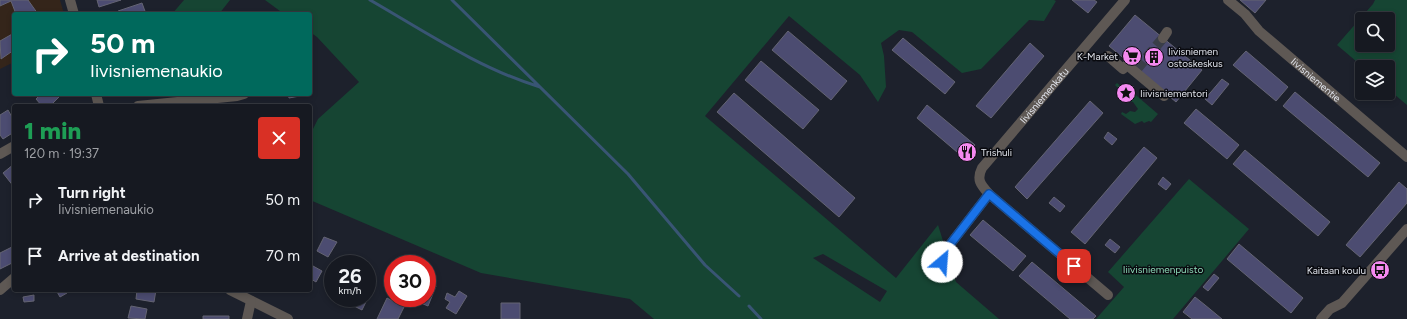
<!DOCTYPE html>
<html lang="en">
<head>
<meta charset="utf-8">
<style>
	:root { --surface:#161921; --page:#23262e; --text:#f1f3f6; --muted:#9ea0a5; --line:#35383f }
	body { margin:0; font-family:Figtree,sans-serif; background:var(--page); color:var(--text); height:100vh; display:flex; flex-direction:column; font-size:15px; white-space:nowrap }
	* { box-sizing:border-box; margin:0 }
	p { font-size:13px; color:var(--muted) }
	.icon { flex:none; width:22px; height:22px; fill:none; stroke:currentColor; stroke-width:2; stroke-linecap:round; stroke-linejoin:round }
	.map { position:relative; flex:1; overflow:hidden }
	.sheet { position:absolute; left:12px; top:104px; width:300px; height:188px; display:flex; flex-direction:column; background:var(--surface); border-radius:4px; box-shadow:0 2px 6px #0003,0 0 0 1px var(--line) }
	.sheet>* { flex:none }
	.guide { position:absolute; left:12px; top:12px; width:300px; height:84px; border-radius:4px; box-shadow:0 2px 6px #0003,0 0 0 1px var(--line); background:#00695c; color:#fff; overflow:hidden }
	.fabs { position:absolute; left:1355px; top:12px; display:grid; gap:8px }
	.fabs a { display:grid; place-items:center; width:40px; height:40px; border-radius:4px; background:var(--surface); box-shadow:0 2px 6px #0003,0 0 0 1px var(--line); font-size:20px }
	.speed { position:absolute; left:324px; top:255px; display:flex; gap:8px; font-size:20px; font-weight:700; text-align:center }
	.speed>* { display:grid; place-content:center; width:52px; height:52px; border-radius:50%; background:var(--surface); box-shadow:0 2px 6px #0003,0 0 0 1px var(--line); line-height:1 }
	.speed small { font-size:10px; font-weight:400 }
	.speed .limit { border:6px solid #d22; background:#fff; color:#111 }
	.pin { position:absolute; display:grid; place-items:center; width:34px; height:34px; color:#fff; margin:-17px; border-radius:8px; box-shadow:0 2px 6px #0006 }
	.me { position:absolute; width:44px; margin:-22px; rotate:27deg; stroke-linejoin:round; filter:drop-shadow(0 0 3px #0008) }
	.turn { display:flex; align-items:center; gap:14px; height:84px; padding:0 12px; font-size:18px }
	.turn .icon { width:52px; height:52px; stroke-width:2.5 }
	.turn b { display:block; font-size:28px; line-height:34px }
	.round { display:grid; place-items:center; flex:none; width:42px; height:42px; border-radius:4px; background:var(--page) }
	.overview { display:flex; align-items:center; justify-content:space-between; height:68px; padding:0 12px }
	h1 { font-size:24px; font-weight:800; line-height:30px; color:#1e9e55 }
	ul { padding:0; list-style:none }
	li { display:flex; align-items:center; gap:12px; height:56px; padding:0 12px }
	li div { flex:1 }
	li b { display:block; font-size:15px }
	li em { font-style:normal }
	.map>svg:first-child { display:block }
	.education { fill:#34251a }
	.green { fill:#164533; fill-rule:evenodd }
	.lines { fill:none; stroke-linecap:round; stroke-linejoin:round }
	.stream { stroke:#395574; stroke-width:3 }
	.building { fill:#4c4c71; stroke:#646473 }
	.street-tunnel { stroke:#3a3e48; stroke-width:10; stroke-dasharray:10 5; stroke-linecap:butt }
	.street { stroke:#5e5854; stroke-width:10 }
	.route-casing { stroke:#114b97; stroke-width:10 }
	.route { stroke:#1a73e8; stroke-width:7 }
	.labels { text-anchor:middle; stroke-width:3; stroke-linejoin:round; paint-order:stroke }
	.poi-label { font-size:10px; fill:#dfe2ea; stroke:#090a0f; text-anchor:start }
	.street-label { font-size:10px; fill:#dfe2ea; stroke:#090a0f }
	.park-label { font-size:10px; fill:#8ddab8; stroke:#090a0f }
</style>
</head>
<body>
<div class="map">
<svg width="1407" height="319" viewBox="0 0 1407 319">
	<rect width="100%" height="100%" fill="#1d212c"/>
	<path class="education" d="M0,0H60L64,14H14V62L0,69Z"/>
	<path class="green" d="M184,0H230L219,14H172Z
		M265,0H1054L1056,1L1044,21L1029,20L981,69L962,73L912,32L899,30L881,43L884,56L886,87L878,102L860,75L789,16L705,116L896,278L938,225L956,282L999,319H654L630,299L481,273L310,200V135L318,119L359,82L317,37L310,32V14H284ZM823,254L887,291L880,302L813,258Z
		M1375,0H1407V105L1388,89V67H1363L1337,45L1373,4ZM1362,19H1388V45H1362Z
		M1117,83L1122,87L1124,85L1158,114L1151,122L1149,121L1144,123L1142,121L1135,124L1121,114L1122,112L1126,114L1130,111L1135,112L1138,109L1133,102L1121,98V91L1115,85Z
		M1189,179L1249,229L1173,319H1096L1124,287L1108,272Z"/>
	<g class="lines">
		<path class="stream" d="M370,0C424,31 480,69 540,87
			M452,0L628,174L705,265L739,296
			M749,306L761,319"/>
	</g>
	<path class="building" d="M0,0H28L38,14H16L11,1L0,6Z
		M97,0H121L99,7Z
		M1072,0H1094L1097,2L1088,13Z
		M1240,0H1266L1255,13Z
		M142,3L146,14H119L118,11Z
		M1135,15L1202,70L1176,102L1109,46Z
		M788,31L847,81L831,100L772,50Z
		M14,33V50L1,59L0,41Z
		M903,38L955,82L945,94L892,50Z
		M1030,43L1044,56L991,118L976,106Z
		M1246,51L1288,87L1276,101L1233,65Z
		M761,61L819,110L803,129L745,80Z
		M1222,79L1229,84L1212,105L1205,99Z
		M1295,92L1380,163L1368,177L1283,106Z
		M734,93L855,198L839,217L717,112Z
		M41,94H62L50,106H42L36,99Z
		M288,94H305V95L289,98Z
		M1090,101L1103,113L1027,199L1015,187Z
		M927,105L975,145L964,158L917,118Z
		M1196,109L1239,145L1227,159L1184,123Z
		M8,110L12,117L14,115V132L3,139L0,135V115Z
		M1108,132L1117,139L1112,145L1104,138Z
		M1144,147L1157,158L1085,244L1071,232Z
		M1245,150L1330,222L1318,236L1233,164Z
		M14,164V187L3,173Z
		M1163,177L1171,184L1166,190L1158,184Z
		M1399,182L1407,189V203L1360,257L1346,245Z
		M1054,197L1065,206L1060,212L1049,203Z
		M983,220L1026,256L1013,271L970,235Z
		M324,237L337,242L328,257L317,251Z
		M1110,239L1120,247L1115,253L1105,245Z
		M1239,244L1303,298L1291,313L1227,259Z
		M14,246V262L0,269V253Z
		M1032,262L1096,316L1093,319H1070L1019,276Z
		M313,266L322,271L316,282L311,279L310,281V271Z
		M1214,274L1219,278L1208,291L1203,287Z
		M367,277L376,281L362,310L346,302L348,298H367Z
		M427,282L436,286L428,306L411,299L427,298Z
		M56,290H65L67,293L60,297Z
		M137,290H156L154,302L136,299Z
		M459,291L467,296L456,314L446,308L450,302L445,299L447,293L455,297Z
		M34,295V301L24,302L23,297Z
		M1195,297L1205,305L1222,319H1192L1183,312Z
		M387,298L404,307L398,319H377Z
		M501,303H520V319H501Z
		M131,306L147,309L145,319L128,318Z
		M203,316H229V319H203Z"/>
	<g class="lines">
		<path class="street-tunnel" d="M1137,69L1163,38"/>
		<g class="street">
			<path d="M70,0L74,14"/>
			<path id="s1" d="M1228,0L1245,14L1259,31L1407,157"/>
			<path d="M1163,38L1167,32"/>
			<path d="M1108,56L1123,69L1127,65L1164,96"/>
			<path d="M96,94L99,106"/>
			<path d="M138,106L237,96L244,94"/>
			<path d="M0,154L14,146"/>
			<path d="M942,262L945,251L989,194"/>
			<path d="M0,290L14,278"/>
			<path d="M230,290L288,319"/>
			<path id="s2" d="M1108,295L989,194C981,185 976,180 982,168L1125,0"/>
			<path d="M247,319L251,301"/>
			<path d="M1321,319L1330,309L1342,303L1407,229"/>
		</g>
	</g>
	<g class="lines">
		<g class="route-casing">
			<path id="route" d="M942,262L945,251L989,194L1074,266"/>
		</g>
		<use href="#route" class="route"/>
	</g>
	<defs>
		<g id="supermarket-disc" transform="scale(1)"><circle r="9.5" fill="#f489f0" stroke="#090a0f"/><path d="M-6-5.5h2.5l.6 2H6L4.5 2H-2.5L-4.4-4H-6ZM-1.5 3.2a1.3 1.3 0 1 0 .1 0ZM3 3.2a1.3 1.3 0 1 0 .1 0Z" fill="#111"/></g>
		<g id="building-disc" transform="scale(1)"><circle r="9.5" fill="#f489f0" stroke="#090a0f"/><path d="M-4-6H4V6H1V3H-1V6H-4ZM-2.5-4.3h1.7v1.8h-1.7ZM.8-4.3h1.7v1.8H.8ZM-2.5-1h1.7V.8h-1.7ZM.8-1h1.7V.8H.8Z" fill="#111"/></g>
		<g id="sight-disc" transform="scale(1)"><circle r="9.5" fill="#f489f0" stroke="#090a0f"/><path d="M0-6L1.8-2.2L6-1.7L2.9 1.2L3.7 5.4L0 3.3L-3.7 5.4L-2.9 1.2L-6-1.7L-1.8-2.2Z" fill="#111"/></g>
		<g id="restaurant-disc" transform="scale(1)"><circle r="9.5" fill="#f489f0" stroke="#090a0f"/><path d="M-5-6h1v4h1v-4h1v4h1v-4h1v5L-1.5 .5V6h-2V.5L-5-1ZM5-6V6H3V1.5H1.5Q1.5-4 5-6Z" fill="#111"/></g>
		<g id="bus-disc" transform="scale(1)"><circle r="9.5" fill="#f489f0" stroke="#090a0f"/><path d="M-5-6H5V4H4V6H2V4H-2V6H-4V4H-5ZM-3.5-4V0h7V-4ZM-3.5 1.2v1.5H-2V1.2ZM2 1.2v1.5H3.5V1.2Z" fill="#111"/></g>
	</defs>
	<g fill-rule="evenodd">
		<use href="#supermarket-disc" x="1132" y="56"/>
		<use href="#building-disc" x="1154" y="57"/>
		<use href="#sight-disc" x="1126" y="93"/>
		<use href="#restaurant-disc" x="967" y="152"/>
		<use href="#bus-disc" x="1380" y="270"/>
	</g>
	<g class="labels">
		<g class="poi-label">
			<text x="1168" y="55">Iivisniemen<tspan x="1168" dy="12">ostoskeskus</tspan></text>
			<text x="1118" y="60" text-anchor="end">K-Market</text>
			<text x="1140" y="97">Iiivisniementori</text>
			<text x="981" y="156">Trishuli</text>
			<text x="1366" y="274" text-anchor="end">Kaitaan koulu</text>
		</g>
		<g class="street-label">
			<text dy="4" stroke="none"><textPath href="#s1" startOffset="119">Iivisniementie</textPath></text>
			<text dy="4" stroke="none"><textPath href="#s2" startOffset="281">Iivisniemenkatu</textPath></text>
		</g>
		<g class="park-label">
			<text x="1163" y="273">Iiivisniemenpuisto</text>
		</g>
	</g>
</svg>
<div class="fabs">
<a><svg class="icon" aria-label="search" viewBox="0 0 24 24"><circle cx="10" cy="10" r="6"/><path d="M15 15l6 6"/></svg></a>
<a><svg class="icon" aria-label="layers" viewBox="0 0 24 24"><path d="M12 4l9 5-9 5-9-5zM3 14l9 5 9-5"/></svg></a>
</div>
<div class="speed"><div>26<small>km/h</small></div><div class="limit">30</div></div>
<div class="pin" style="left:1074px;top:266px;background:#d93025"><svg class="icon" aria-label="arrive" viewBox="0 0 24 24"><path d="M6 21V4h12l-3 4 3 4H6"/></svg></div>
<svg class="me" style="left:942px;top:262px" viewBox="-20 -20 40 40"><circle r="19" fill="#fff"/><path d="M0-13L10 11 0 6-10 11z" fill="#1a73e8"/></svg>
<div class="guide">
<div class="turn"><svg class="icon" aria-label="right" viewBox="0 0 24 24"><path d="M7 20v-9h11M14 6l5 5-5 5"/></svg><div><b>50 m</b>Iivisniemenaukio</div></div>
</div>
<section class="sheet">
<div class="overview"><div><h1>1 min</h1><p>120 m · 19:37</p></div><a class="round" style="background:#d93025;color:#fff"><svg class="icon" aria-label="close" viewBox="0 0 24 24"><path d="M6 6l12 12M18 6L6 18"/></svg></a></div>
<ul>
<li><svg class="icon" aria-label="right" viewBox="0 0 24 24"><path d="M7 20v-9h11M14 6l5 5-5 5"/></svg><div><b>Turn right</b><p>Iivisniemenaukio</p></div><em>50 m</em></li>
<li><svg class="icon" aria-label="arrive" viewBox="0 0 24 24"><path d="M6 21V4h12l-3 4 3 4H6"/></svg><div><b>Arrive at destination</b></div><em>70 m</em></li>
</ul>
</section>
</div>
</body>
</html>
